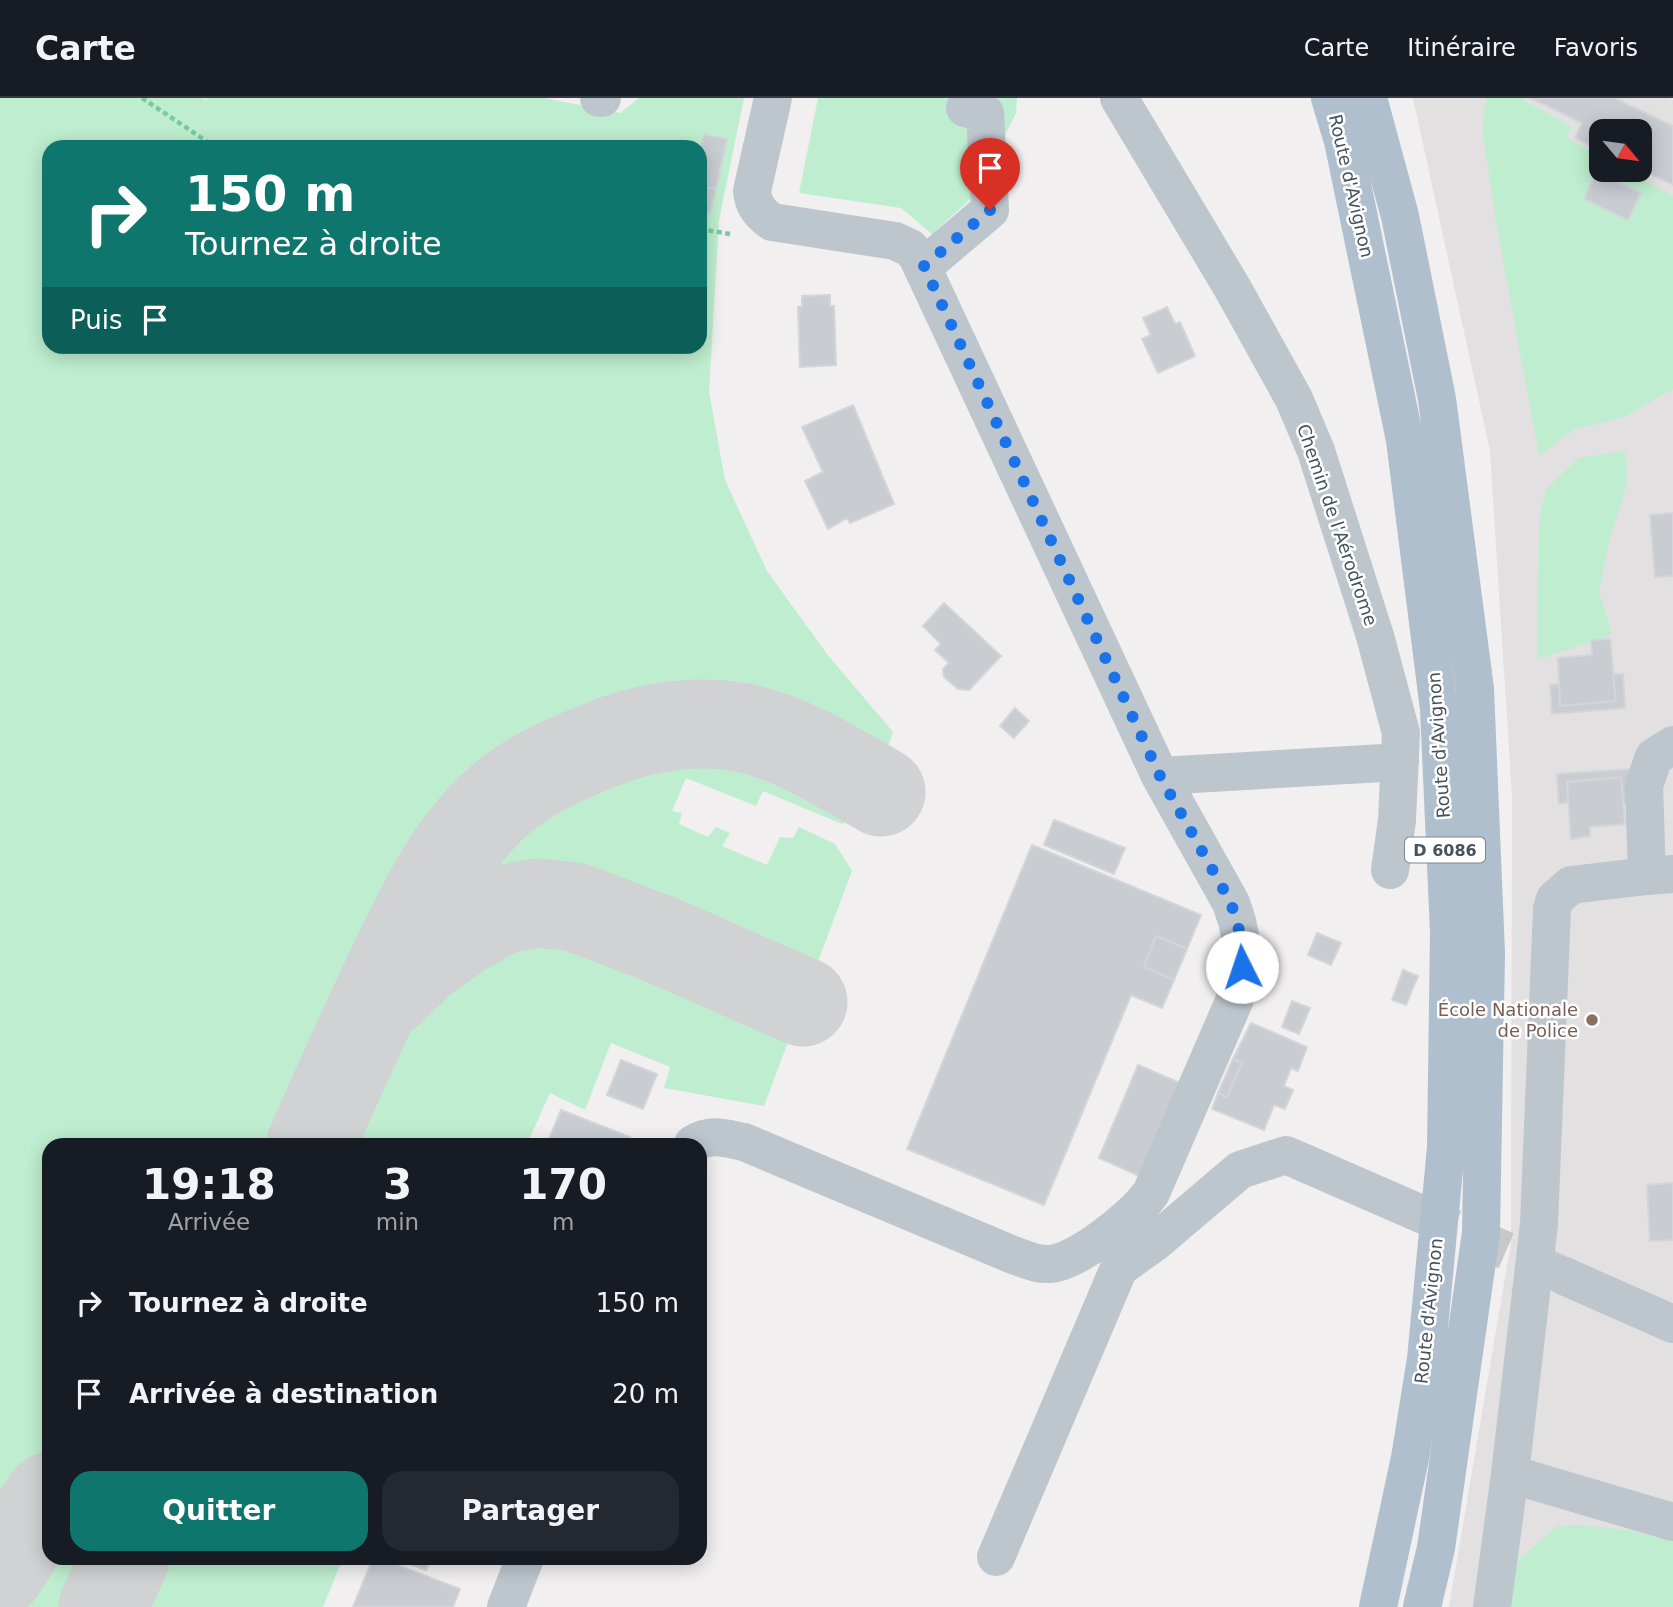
<!DOCTYPE html>
<html lang="fr">
<head>
<meta charset="utf-8">
<style>
	:root { --surface:#171b24; --page:#242831; --text:#f1f3f6; --muted:#9ea1a6; --line:#363941; --accent:#0f766e }
	body { margin:0; font-family:"DejaVu Sans",sans-serif; background:var(--page); color:var(--text); height:100vh; display:flex; flex-direction:column; font-size:26px; white-space:nowrap }
	* { box-sizing:border-box; margin:0 }
	p { font-size:23px; color:var(--muted) }
	.icon { flex:none; width:38px; height:38px; fill:none; stroke:currentColor; stroke-width:2; stroke-linecap:round; stroke-linejoin:round }
	.map { position:relative; flex:1; overflow:hidden }
	.drawer { position:absolute; left:42px; top:1040px; width:665px; height:427px; display:flex; flex-direction:column; background:var(--surface); border-radius:21px; box-shadow:0 4px 18px #0003 }
	.drawer>* { flex:none }
	.hud { position:absolute; left:42px; top:42px; width:665px; height:214px; border-radius:21px; box-shadow:0 4px 18px #0003; background:#0f766e; color:#fff; overflow:hidden }
	.needle { width:46px; rotate:119deg }
	.controls { position:absolute; left:1589px; top:21px; display:grid; gap:14px }
	.controls a { display:grid; place-items:center; width:63px; height:63px; border-radius:14px; background:var(--surface); box-shadow:0 4px 18px #0003; font-size:35px }
	.pin { position:absolute; display:grid; place-items:center; width:60px; height:60px; color:#fff; margin:-72px -30px; border-radius:50% 50% 50% 0; rotate:-45deg; box-shadow:0 0 7px #0007 }
	.pin .icon { rotate:45deg }
	.me { position:absolute; width:77px; margin:-38px; rotate:356deg; stroke-linejoin:round; filter:drop-shadow(0 0 5px #0008) }
	.turn { display:flex; align-items:center; gap:24px; height:147px; padding:0 28px; font-size:32px }
	.turn .icon { width:91px; height:91px; stroke-width:2.5 }
	.turn b { display:block; font-size:49px; line-height:60px }
	.then { display:flex; align-items:center; height:66px; padding:0 28px; background:#0003; gap:14px; font-size:26px }
	.eta { display:flex; justify-content:space-evenly; align-items:center; height:119px; text-align:center }
	.eta b { font-size:42px; font-weight:800; line-height:49px }
	.button { display:flex; gap:14px; margin-top:auto; padding:14px 28px }
	.button a { flex:1; height:80px; border-radius:21px; background:var(--accent); color:#fff; font-size:28px; font-weight:800; line-height:80px; text-align:center }
	.button a+a { background:var(--page); color:var(--text) }
	ul { padding:0; list-style:none }
	li { display:flex; align-items:center; gap:21px; height:91px; padding:0 28px }
	li div { flex:1 }
	li b { display:block; font-size:26px }
	li em { font-style:normal }
	header { display:flex; align-items:center; gap:42px; box-sizing:border-box; height:98px; padding:0 35px; background:var(--surface); border-bottom:2px solid var(--line) }
	header strong { font-size:33px }
	nav { display:flex; gap:38px; margin-inline-start:auto; font-size:24px }
	.map>svg:first-child { display:block }
	.education { fill:#e2e0e1; fill-rule:evenodd }
	.green { fill:#beeecf; fill-rule:evenodd }
	.lines { fill:none; stroke-linecap:round; stroke-linejoin:round }
	.taxiway { stroke:#d1d2d4; stroke-width:89 }
	.building { fill:#c9ccd1; stroke:#d3d5da; stroke-width:2 }
	.minor-tunnel { stroke:#c6c8ca; stroke-width:38; stroke-dasharray:38 19; stroke-linecap:butt }
	.path { stroke:#76cb9f; stroke-width:4.5; stroke-dasharray:5 3.5; stroke-linecap:butt }
	.minor { stroke:#bdc6cd; stroke-width:38 }
	.major { stroke:#afbfcd; stroke-width:38 }
	.route { stroke:#1a73e8; stroke-width:12; stroke-dasharray:0 21.6 }
	.education-dot { fill:#8d6e63; stroke:#fff; stroke-width:2.5 }
	.labels { text-anchor:middle; stroke-width:5; stroke-linejoin:round; paint-order:stroke }
	.shield { fill:#fff; stroke:#7e878d; stroke-width:2 }
	.shield-label { font-size:16px; font-weight:bold; fill:#47535c }
	.street-label { font-size:18px; fill:#47535c; stroke:#fff }
	.education-label { font-size:18px; fill:#785e54; stroke:#fff; text-anchor:end }
</style>
</head>
<body>
<header>
<strong>Carte</strong>
<nav><a>Carte</a><a>Itinéraire</a><a>Favoris</a></nav>
</header>
<div class="map">
<svg width="1673" height="1509" viewBox="0 0 1673 1509">
	<rect width="100%" height="100%" fill="#f1efef"/>
	<path class="education" d="M1413,0H1669L1673,2V1509H1449L1511,1144L1512,699L1490,353ZM1601,33H1640V72H1601Z"/>
	<path class="green" d="M0,0H202L209,3L205,0H545L620,15L639,0H744L719,122L709,294L725,382L767,473L827,556L893,634L864,718L842,726L763,693L756,708L686,680L672,713L682,715L679,726L708,739L716,729L730,735L722,748L767,767L780,739L793,740L799,729L835,746L852,773L764,1008L664,990L670,969L611,945L585,1012L550,995L527,1046H49V1460H343L323,1509H0ZM49,49H700V248H49Z
		M818,0H1017L1016,15L977,95L932,136L901,110L799,95Z
		M1486,0H1525V3L1572,29L1566,39L1601,59V72H1625L1673,98V291L1624,319L1573,332L1539,358L1496,123L1482,29Z
		M1625,353L1627,386L1609,443L1599,493L1612,536L1537,562L1539,423L1546,391L1579,360Z
		M1578,1427L1626,1432L1673,1443V1509H1509L1517,1463L1557,1428Z"/>
	<g class="lines">
		<path class="taxiway" d="M389,894L422,862L460,835L500,812L538,805L575,809L659,841L803,904
			M311,1046C337,987 364,927 392,868C421,808 449,746 501,701C529,677 563,662 598,648C645,628 703,619 753,632C799,644 840,671 881,694
			M0,1474L49,1399
			M103,1509L125,1460"/>
	</g>
	<path class="building" d="M1531,0H1614L1673,28V87L1640,71V33H1601V53L1575,40L1582,25Z
		M704,36L727,41L716,91L700,88V55Z
		M1596,74L1641,95L1628,122L1584,101Z
		M700,88L716,91L710,115L700,113Z
		M830,197V208H834L836,267L800,269L798,209H802V198Z
		M1167,209L1175,226L1180,224L1195,258L1158,275L1142,241L1151,237L1143,220Z
		M853,307L894,406L850,425L847,420L828,431L805,383L823,374L802,329Z
		M1673,415V478L1655,479L1650,417Z
		M944,505L1001,558L969,592L958,591L944,579L943,571L949,565L935,552L941,546L923,528Z
		M1610,541L1616,603L1560,608L1558,560L1592,557L1591,542Z
		M1613,576H1623L1625,610L1552,616L1550,587L1559,586L1560,608L1616,603Z
		M1015,610L1029,623L1014,640L1000,628Z
		M1631,671L1633,705L1623,706L1621,679L1567,684L1568,704L1559,706L1557,676Z
		M1621,679L1625,726L1590,729V738L1571,741L1567,684Z
		M1054,722L1125,750L1114,776L1044,747Z
		M1032,747L1201,817L1187,851L1156,838L1144,869L1174,882L1162,910L1131,897L1044,1107L907,1051Z
		M1317,835L1341,845L1331,867L1308,857Z
		M1156,838L1187,851L1174,882L1144,869Z
		M1403,872L1418,878L1406,907L1392,902Z
		M1292,903L1310,910L1299,936L1282,929Z
		M1251,925L1307,949L1298,973L1291,970L1284,988L1293,992L1285,1011L1274,1007L1264,1032L1212,1011L1218,995L1227,999L1242,965L1233,961Z
		M1233,961L1242,965L1227,999L1218,995Z
		M621,962L657,976L643,1011L607,997Z
		M1138,967L1185,987L1146,1081L1099,1060Z
		M561,1012L630,1039L627,1046H547Z
		M1673,1085V1142L1650,1143L1647,1087Z
		M373,1460H379L460,1491L453,1509H353Z
		M393,1460H431L426,1472Z"/>
	<g class="lines">
		<path class="minor-tunnel" d="M1419,1115L1562,1177"/>
		<path class="path" d="M142,0L215,49
			M700,131L730,136"/>
		<path class="minor" d="M599,0H602
			M1119,0L1233,191L1294,301L1316,353L1375,538L1401,635L1397,722L1390,772
			M924,168L990,112L985,15L965,10
			M1673,647L1654,659L1644,687L1647,778L1673,776
			M1160,678L1400,664
			M693,1046C711,1035 724,1040 744,1044L1013,1157C1025,1161 1037,1167 1050,1166C1078,1164 1134,1118 1151,1095L1235,901L1240,884L1243,853L1237,823L1231,805L1160,678L917,158L910,150L895,143L772,124C760,116 753,107 752,93L773,0
			M1562,1177L1673,1226
			M1510,1376L1673,1424
			M996,1459L1119,1170L1154,1145L1240,1072L1286,1057L1419,1115
			M506,1509L525,1460
			M1492,1509L1510,1376L1539,1126L1552,811L1555,801L1571,787L1647,778"/>
		<path class="major" d="M1330,0L1343,43L1405,342L1439,611L1449,834L1446,1050L1426,1261L1410,1360L1378,1509
			M1368,0L1400,118L1437,301L1475,591L1486,855L1481,1135L1436,1450L1422,1509"/>
	</g>
	<g class="lines">
		<path class="route" d="M990,112L924,168L1160,678L1231,805L1242,842V869"/>
	</g>
	<circle class="education-dot" cx="1592" cy="922" r="7"/>
	<g class="labels">
		<rect class="shield" x="1405" y="739.5" width="80" height="25" rx="5"/>
		<g class="shield-label">
			<text x="1445" y="758">D 6086</text>
		</g>
		<g class="street-label">
			<text transform="translate(1351 88) rotate(77)" y="6">Route d'Avignon</text>
			<text transform="translate(1337 427) rotate(71)" y="6">Chemin de l'Aérodrome</text>
			<text transform="translate(1439 647) rotate(-94)" y="6">Route d'Avignon</text>
			<text transform="translate(1429 1213) rotate(-84)" y="6">Route d'Avignon</text>
		</g>
		<g class="education-label">
			<text x="1578" y="918">École Nationale<tspan x="1578" dy="21">de Police</tspan></text>
		</g>
	</g>
</svg>
<div class="controls">
<a><svg class="needle" viewBox="-14 -14 28 28"><path d="M0-13l5 13h-10z" fill="#e53935"/><path d="M0 13l5-13h-10z" fill="#9ea1a6"/></svg></a>
</div>
<div class="pin" style="left:990px;top:112px;background:#d93025"><svg class="icon" aria-label="arrive" viewBox="0 0 24 24"><path d="M6 21V4h12l-3 4 3 4H6"/></svg></div>
<svg class="me" style="left:1242px;top:869px" viewBox="-20 -20 40 40"><circle r="19" fill="#fff"/><path d="M0-13L10 11 0 6-10 11z" fill="#1a73e8"/></svg>
<div class="hud">
<div class="turn"><svg class="icon" aria-label="right" viewBox="0 0 24 24"><path d="M7 20v-9h11M14 6l5 5-5 5"/></svg><div><b>150 m</b>Tournez à droite</div></div>
<div class="then">Puis<svg class="icon" aria-label="arrive" viewBox="0 0 24 24"><path d="M6 21V4h12l-3 4 3 4H6"/></svg></div>
</div>
<section class="drawer">
<div class="eta">
<div><b>19:18</b><p>Arrivée</p></div>
<div><b>3</b><p>min</p></div>
<div><b>170</b><p>m</p></div>
</div>
<ul>
<li><svg class="icon" aria-label="right" viewBox="0 0 24 24"><path d="M7 20v-9h11M14 6l5 5-5 5"/></svg><div><b>Tournez à droite</b></div><em>150 m</em></li>
<li><svg class="icon" aria-label="arrive" viewBox="0 0 24 24"><path d="M6 21V4h12l-3 4 3 4H6"/></svg><div><b>Arrivée à destination</b></div><em>20 m</em></li>
</ul>
<div class="button"><a>Quitter</a><a>Partager</a></div>
</section>
</div>
</body>
</html>
